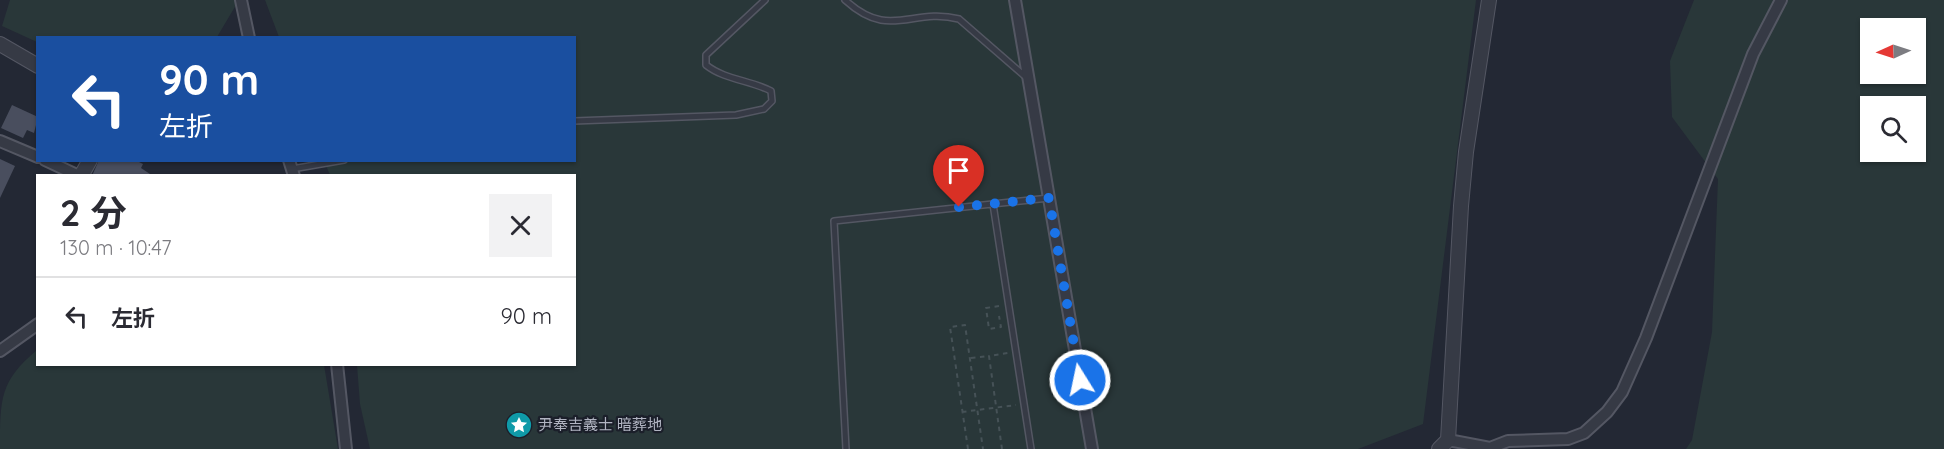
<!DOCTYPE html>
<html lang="ja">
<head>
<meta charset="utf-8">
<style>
	:root { --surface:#fff; --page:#f2f2f3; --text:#2b2b33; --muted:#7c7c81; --line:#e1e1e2 }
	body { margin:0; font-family:Quicksand,"Noto Sans JP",sans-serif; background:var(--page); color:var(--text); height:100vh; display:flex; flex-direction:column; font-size:22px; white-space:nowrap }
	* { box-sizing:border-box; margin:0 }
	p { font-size:20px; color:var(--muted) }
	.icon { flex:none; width:33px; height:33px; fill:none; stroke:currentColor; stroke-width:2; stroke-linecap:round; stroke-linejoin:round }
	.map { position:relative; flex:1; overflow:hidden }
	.panel { position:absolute; left:36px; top:174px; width:540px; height:192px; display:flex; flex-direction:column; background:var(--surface); border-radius:0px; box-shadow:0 2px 4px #0004 }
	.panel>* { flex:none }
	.hud { position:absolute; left:36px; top:36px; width:540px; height:126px; border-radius:0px; box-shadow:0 2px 4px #0004; background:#1a4fa0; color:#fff; overflow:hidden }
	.needle { width:39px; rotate:267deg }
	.fabs { position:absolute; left:1860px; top:18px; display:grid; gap:12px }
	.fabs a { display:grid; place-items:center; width:66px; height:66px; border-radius:0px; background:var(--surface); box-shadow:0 2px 4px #0004; font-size:30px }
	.pin { position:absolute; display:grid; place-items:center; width:51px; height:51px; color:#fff; margin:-62px -26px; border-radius:50% 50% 50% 0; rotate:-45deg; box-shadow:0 0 6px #0007 }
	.pin .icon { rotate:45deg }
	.me { position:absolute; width:66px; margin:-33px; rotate:350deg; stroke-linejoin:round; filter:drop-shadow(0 0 4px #0008) }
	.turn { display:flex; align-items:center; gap:21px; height:126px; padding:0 24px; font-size:27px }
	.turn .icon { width:78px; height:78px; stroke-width:2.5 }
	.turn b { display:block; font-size:42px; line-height:51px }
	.round { display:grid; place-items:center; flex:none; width:63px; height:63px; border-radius:0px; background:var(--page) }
	.overview { display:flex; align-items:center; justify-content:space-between; height:102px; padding:0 24px }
	h1 { font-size:36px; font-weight:700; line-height:45px }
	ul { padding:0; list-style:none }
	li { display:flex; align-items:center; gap:18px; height:78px; padding:0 24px; border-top:2px solid var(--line) }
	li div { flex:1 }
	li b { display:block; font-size:22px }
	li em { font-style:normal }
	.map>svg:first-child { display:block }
	.green { fill:#293739; fill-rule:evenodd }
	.building { fill:#494e5e }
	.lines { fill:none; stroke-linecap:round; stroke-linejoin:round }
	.service-casing { stroke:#545763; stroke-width:8 }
	.minor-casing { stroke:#545763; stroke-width:14 }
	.tertiary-casing { stroke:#545763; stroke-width:16 }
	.path { stroke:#465257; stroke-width:2; stroke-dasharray:4.5 4.5; stroke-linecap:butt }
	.service { stroke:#363a45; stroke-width:5 }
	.minor { stroke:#363a45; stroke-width:10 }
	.tertiary { stroke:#363a45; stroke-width:14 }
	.route { stroke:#1a73e8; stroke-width:10; stroke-dasharray:0 18 }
	.labels { text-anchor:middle; stroke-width:4.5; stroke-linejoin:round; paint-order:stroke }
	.poi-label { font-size:15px; fill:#b1b4c2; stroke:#1b1f2a; text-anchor:start }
</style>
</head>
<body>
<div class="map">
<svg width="1944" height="449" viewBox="0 0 1944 449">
	<rect width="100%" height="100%" fill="#232834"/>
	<path class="green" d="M10,0H239L217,37L38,38L37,42L2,26Z
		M265,0H1476L1423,424L1358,449H370L360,404L357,365L574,364V176L330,175L324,161L574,160V38L279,37Z
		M1694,0H1944V449H1686L1692,440L1712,332L1718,179L1672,117L1670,61ZM1870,28H1916V74H1870ZM1870,106H1916V152H1870Z
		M37,350L38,364L324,365L338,449H0C0,398 0,381 37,350Z"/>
	<path class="building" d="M12,105L38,117L34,133L27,130L23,138L1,128Z
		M0,159L15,166L0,198Z
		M99,160H135L143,164L141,168L153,176H92Z"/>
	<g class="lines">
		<g class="service-casing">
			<path id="service" d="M845,0C890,41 911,7 959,19L1027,78
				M574,121L736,115L764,109L772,101L771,91C750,80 725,80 706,65V55L765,0
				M292,169L344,160
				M993,204L1031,449
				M846,449L834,221L1049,198"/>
		</g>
		<g class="minor-casing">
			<path id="minor" d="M241,0L249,38
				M1015,0L1092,449
				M0,141L38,157
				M45,160L79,176
				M289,160L294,176
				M0,351L38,324
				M337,364L346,449
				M1448,440L1490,448L1508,441L1568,439L1584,433L1607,412L1622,392L1646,338L1753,54L1781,0"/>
		</g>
		<g class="tertiary-casing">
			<path id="tertiary" d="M0,44L38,66
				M81,176L90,160
				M1439,449L1448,440L1461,206L1466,152L1489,0"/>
		</g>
		<path class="path" d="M999,306L986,308L989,329L1001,327L999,316
			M971,358L989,356
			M962,412L1016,405
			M968,449L950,327L965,325L983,449
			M1002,449L989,356L1008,353"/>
		<use href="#service" class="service"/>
		<use href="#minor" class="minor"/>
		<use href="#tertiary" class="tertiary"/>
	</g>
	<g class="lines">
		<path class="route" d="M959,207L1049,198L1080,380"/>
	</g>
	<defs>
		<g id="sight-disc" transform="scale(1.35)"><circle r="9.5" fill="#0f9aa8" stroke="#1b1f2a"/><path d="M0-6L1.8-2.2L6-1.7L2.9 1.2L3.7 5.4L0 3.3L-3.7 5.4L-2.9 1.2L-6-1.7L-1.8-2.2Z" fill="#fff"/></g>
	</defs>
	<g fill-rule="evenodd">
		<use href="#sight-disc" x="519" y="425"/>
	</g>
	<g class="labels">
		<g class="poi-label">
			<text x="538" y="430">尹奉吉義士 暗葬地</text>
		</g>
	</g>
</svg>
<div class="fabs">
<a><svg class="needle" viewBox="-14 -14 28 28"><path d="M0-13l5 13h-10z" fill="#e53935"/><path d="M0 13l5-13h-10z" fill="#7c7c81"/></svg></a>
<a><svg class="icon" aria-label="search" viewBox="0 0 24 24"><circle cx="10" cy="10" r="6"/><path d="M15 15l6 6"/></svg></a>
</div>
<div class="pin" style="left:959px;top:207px;background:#d93025"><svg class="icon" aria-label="arrive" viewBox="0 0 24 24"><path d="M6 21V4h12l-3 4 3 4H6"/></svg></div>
<svg class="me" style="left:1080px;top:380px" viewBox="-20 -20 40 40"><circle r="17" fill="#1a73e8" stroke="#fff" stroke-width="3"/><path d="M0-11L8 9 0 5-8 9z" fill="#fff"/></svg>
<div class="hud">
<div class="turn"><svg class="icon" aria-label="left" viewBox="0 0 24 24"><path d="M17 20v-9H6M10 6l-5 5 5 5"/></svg><div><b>90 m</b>左折</div></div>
</div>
<section class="panel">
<div class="overview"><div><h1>2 分</h1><p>130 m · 10:47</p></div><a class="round"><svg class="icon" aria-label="close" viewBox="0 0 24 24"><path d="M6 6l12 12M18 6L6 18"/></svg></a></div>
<ul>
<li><svg class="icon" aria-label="left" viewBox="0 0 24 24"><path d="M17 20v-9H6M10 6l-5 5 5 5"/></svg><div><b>左折</b></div><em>90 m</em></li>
</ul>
</section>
</div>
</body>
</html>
